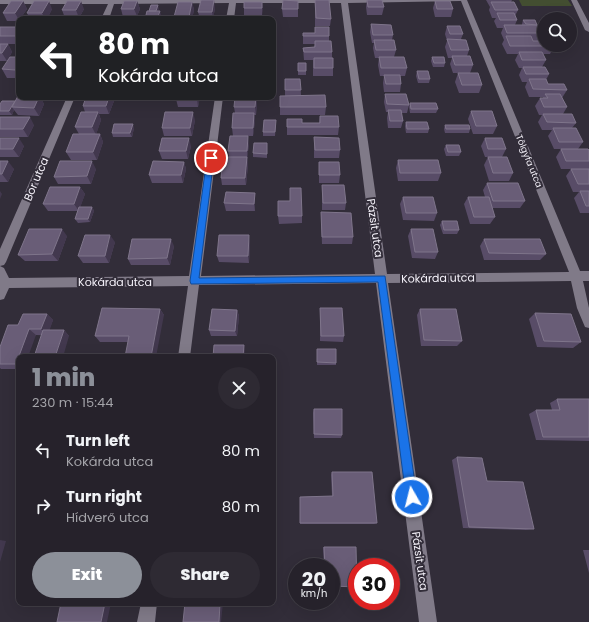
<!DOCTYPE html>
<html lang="en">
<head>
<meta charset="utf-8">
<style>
	:root { --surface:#26222b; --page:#2e2a33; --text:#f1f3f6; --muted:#a4a4a9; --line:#423f47; --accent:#8c9099 }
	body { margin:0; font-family:Poppins,sans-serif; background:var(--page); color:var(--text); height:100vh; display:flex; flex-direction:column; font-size:15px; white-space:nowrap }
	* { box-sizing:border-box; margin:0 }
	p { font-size:13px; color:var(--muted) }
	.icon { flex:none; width:22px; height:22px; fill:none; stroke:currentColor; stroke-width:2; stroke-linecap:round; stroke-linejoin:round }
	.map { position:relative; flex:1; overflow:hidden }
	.details { position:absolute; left:16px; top:354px; width:260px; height:252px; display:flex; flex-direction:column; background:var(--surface); border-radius:8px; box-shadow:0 4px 16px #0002,0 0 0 1px var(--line) }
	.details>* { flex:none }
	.banner { position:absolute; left:16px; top:16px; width:260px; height:84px; border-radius:8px; box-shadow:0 4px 16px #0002,0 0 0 1px var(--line); background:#202124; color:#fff; overflow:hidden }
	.controls { position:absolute; left:537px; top:12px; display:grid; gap:8px }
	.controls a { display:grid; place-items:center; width:40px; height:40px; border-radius:50%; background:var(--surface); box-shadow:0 4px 16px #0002,0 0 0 1px var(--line); font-size:20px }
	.speed { position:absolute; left:288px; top:558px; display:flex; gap:8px; font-size:20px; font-weight:700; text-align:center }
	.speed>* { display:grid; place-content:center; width:52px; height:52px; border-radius:50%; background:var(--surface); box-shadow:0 4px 16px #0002,0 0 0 1px var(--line); line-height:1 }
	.speed small { font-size:10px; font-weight:400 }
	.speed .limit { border:6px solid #d22; background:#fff; color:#111 }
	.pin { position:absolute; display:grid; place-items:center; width:34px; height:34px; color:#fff; margin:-17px; border:2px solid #fff; border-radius:50%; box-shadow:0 1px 4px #0007 }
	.me { position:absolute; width:44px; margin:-22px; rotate:352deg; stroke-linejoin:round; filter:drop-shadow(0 0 3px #0008) }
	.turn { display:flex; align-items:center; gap:14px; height:84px; padding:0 16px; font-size:18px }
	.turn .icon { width:52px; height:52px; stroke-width:2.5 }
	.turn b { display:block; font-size:28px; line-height:34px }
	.round { display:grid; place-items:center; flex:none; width:42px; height:42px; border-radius:21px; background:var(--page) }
	.head { display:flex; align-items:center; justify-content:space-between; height:68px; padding:0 16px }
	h1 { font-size:24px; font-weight:800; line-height:30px; color:var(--accent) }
	.button { display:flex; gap:8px; margin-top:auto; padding:8px 16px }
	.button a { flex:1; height:46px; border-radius:24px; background:var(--accent); color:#fff; font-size:16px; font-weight:800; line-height:46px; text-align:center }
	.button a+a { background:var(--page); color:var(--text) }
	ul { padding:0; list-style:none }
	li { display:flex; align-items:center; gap:12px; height:56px; padding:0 16px }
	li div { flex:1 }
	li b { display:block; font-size:15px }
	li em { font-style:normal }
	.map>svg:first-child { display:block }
	.green { fill:#434e31 }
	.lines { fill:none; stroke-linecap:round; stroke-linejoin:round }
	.minor { fill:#807a88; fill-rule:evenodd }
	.wall { fill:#584c67 }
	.shaded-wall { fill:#42384e }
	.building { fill:#695d77; stroke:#7f758b }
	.route { fill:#1a73e8; stroke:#114b97 }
	.labels { text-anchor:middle; stroke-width:4; stroke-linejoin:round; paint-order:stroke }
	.far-street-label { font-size:9px; fill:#f5f2fa; stroke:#322d39 }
	.street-label { font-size:11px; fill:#f5f2fa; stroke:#322d39 }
</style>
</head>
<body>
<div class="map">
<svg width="589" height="622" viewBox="0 0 589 622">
	<rect width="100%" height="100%" fill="#322d39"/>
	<path class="green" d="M519,0H568L572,6H522Z"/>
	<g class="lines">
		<path class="minor" d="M0,0H467L580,271H589V281H583L589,308V328L585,327L577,308L571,281L388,283L437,622H419L376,283L199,285L190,357H178L188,286L9,288L4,299L0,300V249L67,97H75L6,262L4,265L0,266L4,268L9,278L189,276L215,97H223L201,276L375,274L341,3H236L234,19H226L229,3L114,4L109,19H101L108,4H0ZM460,1H461L569,272L387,274L348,3Z
			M571,0H577L589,23V32L585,30Z
			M141,603H157L155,622H137Z"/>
	</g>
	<path class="wall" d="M315,0L331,19L330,26H315Z
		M367,0L384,7L382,15H367L366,7Z
		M486,0H512L511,2L518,10L515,16L517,20L515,25H522V24L523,20L537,25H544V41L554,46L550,54H543L546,60L542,67L549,74L546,80L548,84L567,90L562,98L567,107L563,114L576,123L572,128L583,142L578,149L589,150V213H580L574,198L579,192H573L566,176L571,169H561L556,157L561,149H554L548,136L552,130H542L538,122L542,115H539L535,106L540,98H543V97H529L525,87L527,82H522L519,75L522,68H519L515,60L518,54H507L502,44L504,40L501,33L503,28H497L494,21L496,18H492L489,10L490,7Z
		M23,1L27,9L20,19H19V21H7L3,13Z
		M137,1L140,9L137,16L123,17L121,9Z
		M298,1V17H283L282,9Z
		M435,1L453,9L451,17H435L433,8Z
		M192,2L194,10L192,19H175L174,17Z
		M262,2V16H244V8Z
		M215,8L213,19H200L198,12Z
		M52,9L47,19H30L27,13Z
		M84,9L79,18H65L62,10Z
		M371,24L393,35L392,40L396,50L394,57L407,68L405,76H400L401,84L400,92H384L383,83L384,76H380L378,65L379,58H375L373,48L374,43H372L370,32Z
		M447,26L463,34L461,39L469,50L467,56L473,65L470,73H453L450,64L452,58H448L445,47L447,41L445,34Z
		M0,27H19V44H8L12,52L7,61H0Z
		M315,27L329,36V41L332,52V58L333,68V76H313V60H304L303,48L314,47L315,44H303V33H315Z
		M19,57V78H7L2,69Z
		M432,57L445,63L444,67H433L431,61Z
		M298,63H306V75H298Z
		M417,71L430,79L429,83H418L416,76Z
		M458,73L482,85L479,93H459L455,82Z
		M285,79H300L301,95L326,107L325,115H280V96H285Z
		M385,94L409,105L407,113H401L403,121L401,128H388L387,118L388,112H386L384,102Z
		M19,97H40L44,104L39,116L18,115L14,110L12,115H0V104L15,102Z
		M177,97H200L198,107H178L176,99Z
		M114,101L109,114H99L101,120L96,134H100L103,142L97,160H71L66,152L79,134L75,127L85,112L83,106Z
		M257,102L256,115H254L255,121L253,136H233L232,128L235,113L234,107Z
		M410,103L438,109L436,113H410L409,107Z
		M471,111L497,126L493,134H473L468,119Z
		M320,116L339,127L338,135H287V119L302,123H319Z
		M195,120L192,136H164L162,128Z
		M406,122L429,129L428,133H406L405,126Z
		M276,124L275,136H263V132Z
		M34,125L28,137H0V129Z
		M445,125L470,129L469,133H445L444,129Z
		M134,128L132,137H113L112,133Z
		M314,137L340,150L339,158H314Z
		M0,138L24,146L19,157H0Z
		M485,138L506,149L502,157H485L481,146Z
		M249,144L247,159L248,165L246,185H222L221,178L229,157L228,151Z
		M446,145L461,152L459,156H446L444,149Z
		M191,146L188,159H162L159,151Z
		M267,147V158L253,157V153Z
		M488,157L513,173L509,181H489L484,165Z
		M398,160L441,173L438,181H398L396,168Z
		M0,161L14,169L8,182H0Z
		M184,162L186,169L183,183H152L149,175Z
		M319,162L340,175L339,183H319Z
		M96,169L91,184H58L54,177Z
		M487,183L525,201L520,208H492L495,217L490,224H470L464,204L468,197H485L483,190Z
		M322,185L346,203L345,210H322Z
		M80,187L85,194L80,207H92L94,211L90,222L78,223L75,219L78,211H48L43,204Z
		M255,193V211H226L224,203Z
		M403,197L437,213L434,221L403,220L400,204Z
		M321,212L353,237L352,244H322L321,220Z
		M278,216H302V223L279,224Z
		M442,221L459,230L457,234H443L440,225Z
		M411,229L438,252L435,259L412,258L408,236Z
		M67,236L58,261H25L18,255Z
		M484,239L546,254L540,260H484L480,246Z
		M115,242L109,263H83L78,256Z
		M250,242L249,263L219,262L217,256Z
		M174,246L170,265H131L128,259Z
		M320,308L344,336L343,342L320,341Z
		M160,309L164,315L128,342H100L95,336Z
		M420,309L462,341L457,346H421L417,315Z
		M237,310L239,316L237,336H211L209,330Z
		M535,313L581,342L573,348L537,347L529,319Z
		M47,314L53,320L49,330H64L69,336L36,335L19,357V369H1L0,368V347L18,325Z
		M317,349L336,363V365H317Z
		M557,399H589V441L536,440L529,414L536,410H552L550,403Z
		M314,409L342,435L341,438H314L313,413Z
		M457,457L487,481L534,529L526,530L463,528L452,460Z
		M332,472L377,523L374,524H300V497L332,496L331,475Z
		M323,547H324L331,567H324Z
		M583,550H589V573Z"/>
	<path class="shaded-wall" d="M214,0L215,8L213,19L212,12Z
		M23,1L27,9L20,19H19V20L15,13Z
		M49,1L52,9L47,19H45L42,13Z
		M81,1L84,9L79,18L76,10Z
		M137,1L140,9L137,16L134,9Z
		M192,2L194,10L192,19H189V17Z
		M262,2L263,10L262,16Z
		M158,5L159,9L157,16L156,12Z
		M160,11L162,19H157Z
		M8,44L12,52L7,61L2,53Z
		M19,63V76L15,70Z
		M39,97H40L44,104L39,116L34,108Z
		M109,97H112L114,101L109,114L106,106Z
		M197,97H200L198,107L197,99Z
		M256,97L257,102L256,115L255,107Z
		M15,101L17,105L12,107L14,110L12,115L9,111Z
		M98,112L101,120L96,135L92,127Z
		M193,112L195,120L192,136L190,128Z
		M254,113L255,121L253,136V128Z
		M30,117L34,125L28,137L23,129Z
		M133,124L134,128L132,137L130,133Z
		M100,134L103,142L97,160L93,152Z
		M248,136L249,144L247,159V151Z
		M19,138L24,146L19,157L13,149Z
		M189,138L191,146L188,159L186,151Z
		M247,157L248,165L246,185L245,178Z
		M8,161L14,169L8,182L2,174Z
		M92,161L96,169L91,184L87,176Z
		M184,162L186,169L183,183L181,175Z
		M80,187L85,194L79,211L74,204Z
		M0,191L2,194L0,199Z
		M255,193V211L254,204Z
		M92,207L94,211L90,222L88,219Z
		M62,229L67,236L58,261L52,254Z
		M110,235L115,242L109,263L105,256Z
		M249,235L250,242L249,263L248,256Z
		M171,239L174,246L170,265L167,258Z
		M160,309L164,315L156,357H151Z
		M237,310L239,316L237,336L235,331Z
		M47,314L53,320L48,335L41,329Z
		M29,329L36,335L28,357H19Z
		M64,330L69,336L63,357H55Z
		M244,345L245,351L244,357H243Z
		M19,357V366L16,364Z
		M0,540L6,541L0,562Z
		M105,603H111L107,622H101Z
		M220,603H223L221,622H219Z"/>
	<path class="building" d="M201,0H214L212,12H198Z
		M283,0L298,1V9H282Z
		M315,0H329L331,19L316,18Z
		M367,0H382L384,7H368Z
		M11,1H23L15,13H3Z
		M34,1H49L42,13H27Z
		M67,1H81L76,10H62Z
		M124,1H137L134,9H121Z
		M435,1H450L453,9H437Z
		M178,2H192L189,17H174Z
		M244,2H262V8H244Z
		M491,2H514L518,10H495Z
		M151,5H158L156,11H149Z
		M147,11H160L157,19H145Z
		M497,13H514L517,20H500Z
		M523,20H535L537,25L526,24Z
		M371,24L391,25L393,35H373Z
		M504,25H544V33H507Z
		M447,26H460L463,34H450Z
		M0,27H19V34L18,36H0Z
		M315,27H329V36H303V33H315Z
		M506,36H531L533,41H544V45H554V46H510Z
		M447,39L466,40L469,50H451Z
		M374,40H394L396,50H376Z
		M315,41H331L332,52H304L303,48L315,47Z
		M0,44H8L2,53H0Z
		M519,52H542L546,60H522Z
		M452,56H470L473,65H455Z
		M10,57H19V63L15,70L2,69Z
		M379,57H404L407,68H381Z
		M432,57H444L445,63H434Z
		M314,58H333V68H314Z
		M298,63H306V71H298Z
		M523,67H545L549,74H526Z
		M417,71H428L430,79H419Z
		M458,73H478L482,85H462Z
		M384,75H400L401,84H386Z
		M285,79H300L301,90H285Z
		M529,79H546L548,84H564L567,90L533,89Z
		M385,94H406L409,105L387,104Z
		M545,94H560L567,107H544L540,98H548Z
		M325,95L326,107H280V96Z
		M18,96L19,97H39L34,108L12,107Z
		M86,97H109L106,106H83Z
		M177,97H197V99H176Z
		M235,97H256L255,107H234Z
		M2,101H15L9,111H0V104Z
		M410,103H436L438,109H411Z
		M388,110H401L403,121H390Z
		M471,111H492L497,126H476Z
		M81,112H98L92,127H75Z
		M165,112H193L190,128H162Z
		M233,113H254L253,128H232Z
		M543,114H572L576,123L547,122Z
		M320,116H338L339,127H287V119H302V123H320Z
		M0,117H30L23,129H0Z
		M264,120H276L275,132H263Z
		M406,122H427L429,129H407Z
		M114,124H133L130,133H112Z
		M445,125H469L470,129H446Z
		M553,128H576L583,142H559Z
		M73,134H100L93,152H66Z
		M230,136H248L247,151H228Z
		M314,137L339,138L340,150H315Z
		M0,138H19L13,149H0Z
		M162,138H189L186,151H159Z
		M485,138H502L506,149H488Z
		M254,143H267V154L253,153Z
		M446,145H459L461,152H448Z
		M561,149H588L589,150V161H566Z
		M223,157H247L245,178H221Z
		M488,157H507L513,173H493Z
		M398,160H438L441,173H400Z
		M0,161H8L2,174H0Z
		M60,161H92L87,176L54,177Z
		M153,161L184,162L181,175H149Z
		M319,162H339L340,175H319Z
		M571,169H589V184H578Z
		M487,183H518L525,201H493Z
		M322,185H344L346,203H323Z
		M50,187H80L74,204H43Z
		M290,188H301L302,216H278V201H290Z
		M580,191H589V206H586Z
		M226,192L255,193L254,204L224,203Z
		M403,197H433L437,213H406Z
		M468,197H489L495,217H474Z
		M79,207H92L88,219H75Z
		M321,212L351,213L353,237H322Z
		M442,221H457L459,230H444Z
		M29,229H62L52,254L18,255Z
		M411,229H433L438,252H415Z
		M85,235H110L105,256H78Z
		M219,235H249L248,256H217Z
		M132,239H171L167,258L128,259Z
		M484,239H540L546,254L489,253Z
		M102,308L160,309L151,357H125L129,336H95Z
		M320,308H342L344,336H321Z
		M212,309L237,310L235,331L209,330Z
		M420,309H456L462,341L424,340Z
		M535,313L571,314L581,342L544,341Z
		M23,314H47L41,329H29L16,364H0V347L8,325H18Z
		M43,330H64L55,357H34Z
		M214,345H244L243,357H213Z
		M317,349H336V363L317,362Z
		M557,399H589V437H543L536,410H560Z
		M314,409H342V435L314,434Z
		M457,457L482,458L487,481L523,482L534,529L469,527Z
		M332,472H372L377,523H300V497L333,496Z
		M324,547H356L357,587L331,586V567H325Z
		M61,603H105L101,622H57Z
		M185,603H220L219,622H183Z"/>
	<path class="route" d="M211,156L214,158L199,278L385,276L417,497L416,501L412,503L408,501L406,497L378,282L191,284L190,281L207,158Z"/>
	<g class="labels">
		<g class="far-street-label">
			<text transform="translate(529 161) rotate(68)" y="3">Tölgyfa utca</text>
		</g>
		<g class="street-label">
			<text transform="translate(36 179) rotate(-67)" y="4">Bor utca</text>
			<text transform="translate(375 228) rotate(82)" y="4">Pázsit utca</text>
			<text transform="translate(438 278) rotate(-1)" y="4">Kokárda utca</text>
			<text x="115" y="286">Kokárda utca</text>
			<text transform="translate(420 561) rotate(82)" y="4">Pázsit utca</text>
		</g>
	</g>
</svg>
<div class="controls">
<a><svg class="icon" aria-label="search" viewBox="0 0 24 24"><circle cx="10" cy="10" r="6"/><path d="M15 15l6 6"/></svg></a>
</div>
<div class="speed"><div>20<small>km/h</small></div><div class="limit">30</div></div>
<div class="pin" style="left:211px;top:158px;background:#d93025"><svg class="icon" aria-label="arrive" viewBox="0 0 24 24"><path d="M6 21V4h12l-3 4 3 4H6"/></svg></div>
<svg class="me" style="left:412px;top:497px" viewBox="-20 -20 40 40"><circle r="17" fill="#1a73e8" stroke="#fff" stroke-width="3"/><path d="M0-11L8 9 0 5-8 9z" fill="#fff"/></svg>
<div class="banner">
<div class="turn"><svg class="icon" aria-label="left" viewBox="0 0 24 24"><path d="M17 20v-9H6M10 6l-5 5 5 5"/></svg><div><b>80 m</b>Kokárda utca</div></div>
</div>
<section class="details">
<div class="head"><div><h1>1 min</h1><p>230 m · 15:44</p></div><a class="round"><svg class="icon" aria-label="close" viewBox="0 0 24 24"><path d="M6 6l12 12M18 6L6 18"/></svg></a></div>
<ul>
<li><svg class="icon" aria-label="left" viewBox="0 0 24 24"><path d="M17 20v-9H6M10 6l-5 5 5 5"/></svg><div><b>Turn left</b><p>Kokárda utca</p></div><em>80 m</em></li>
<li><svg class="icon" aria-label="right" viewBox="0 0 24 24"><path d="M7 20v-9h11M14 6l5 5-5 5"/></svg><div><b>Turn right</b><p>Hídverő utca</p></div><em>80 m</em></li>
</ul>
<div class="button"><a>Exit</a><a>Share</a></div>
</section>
</div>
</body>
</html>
